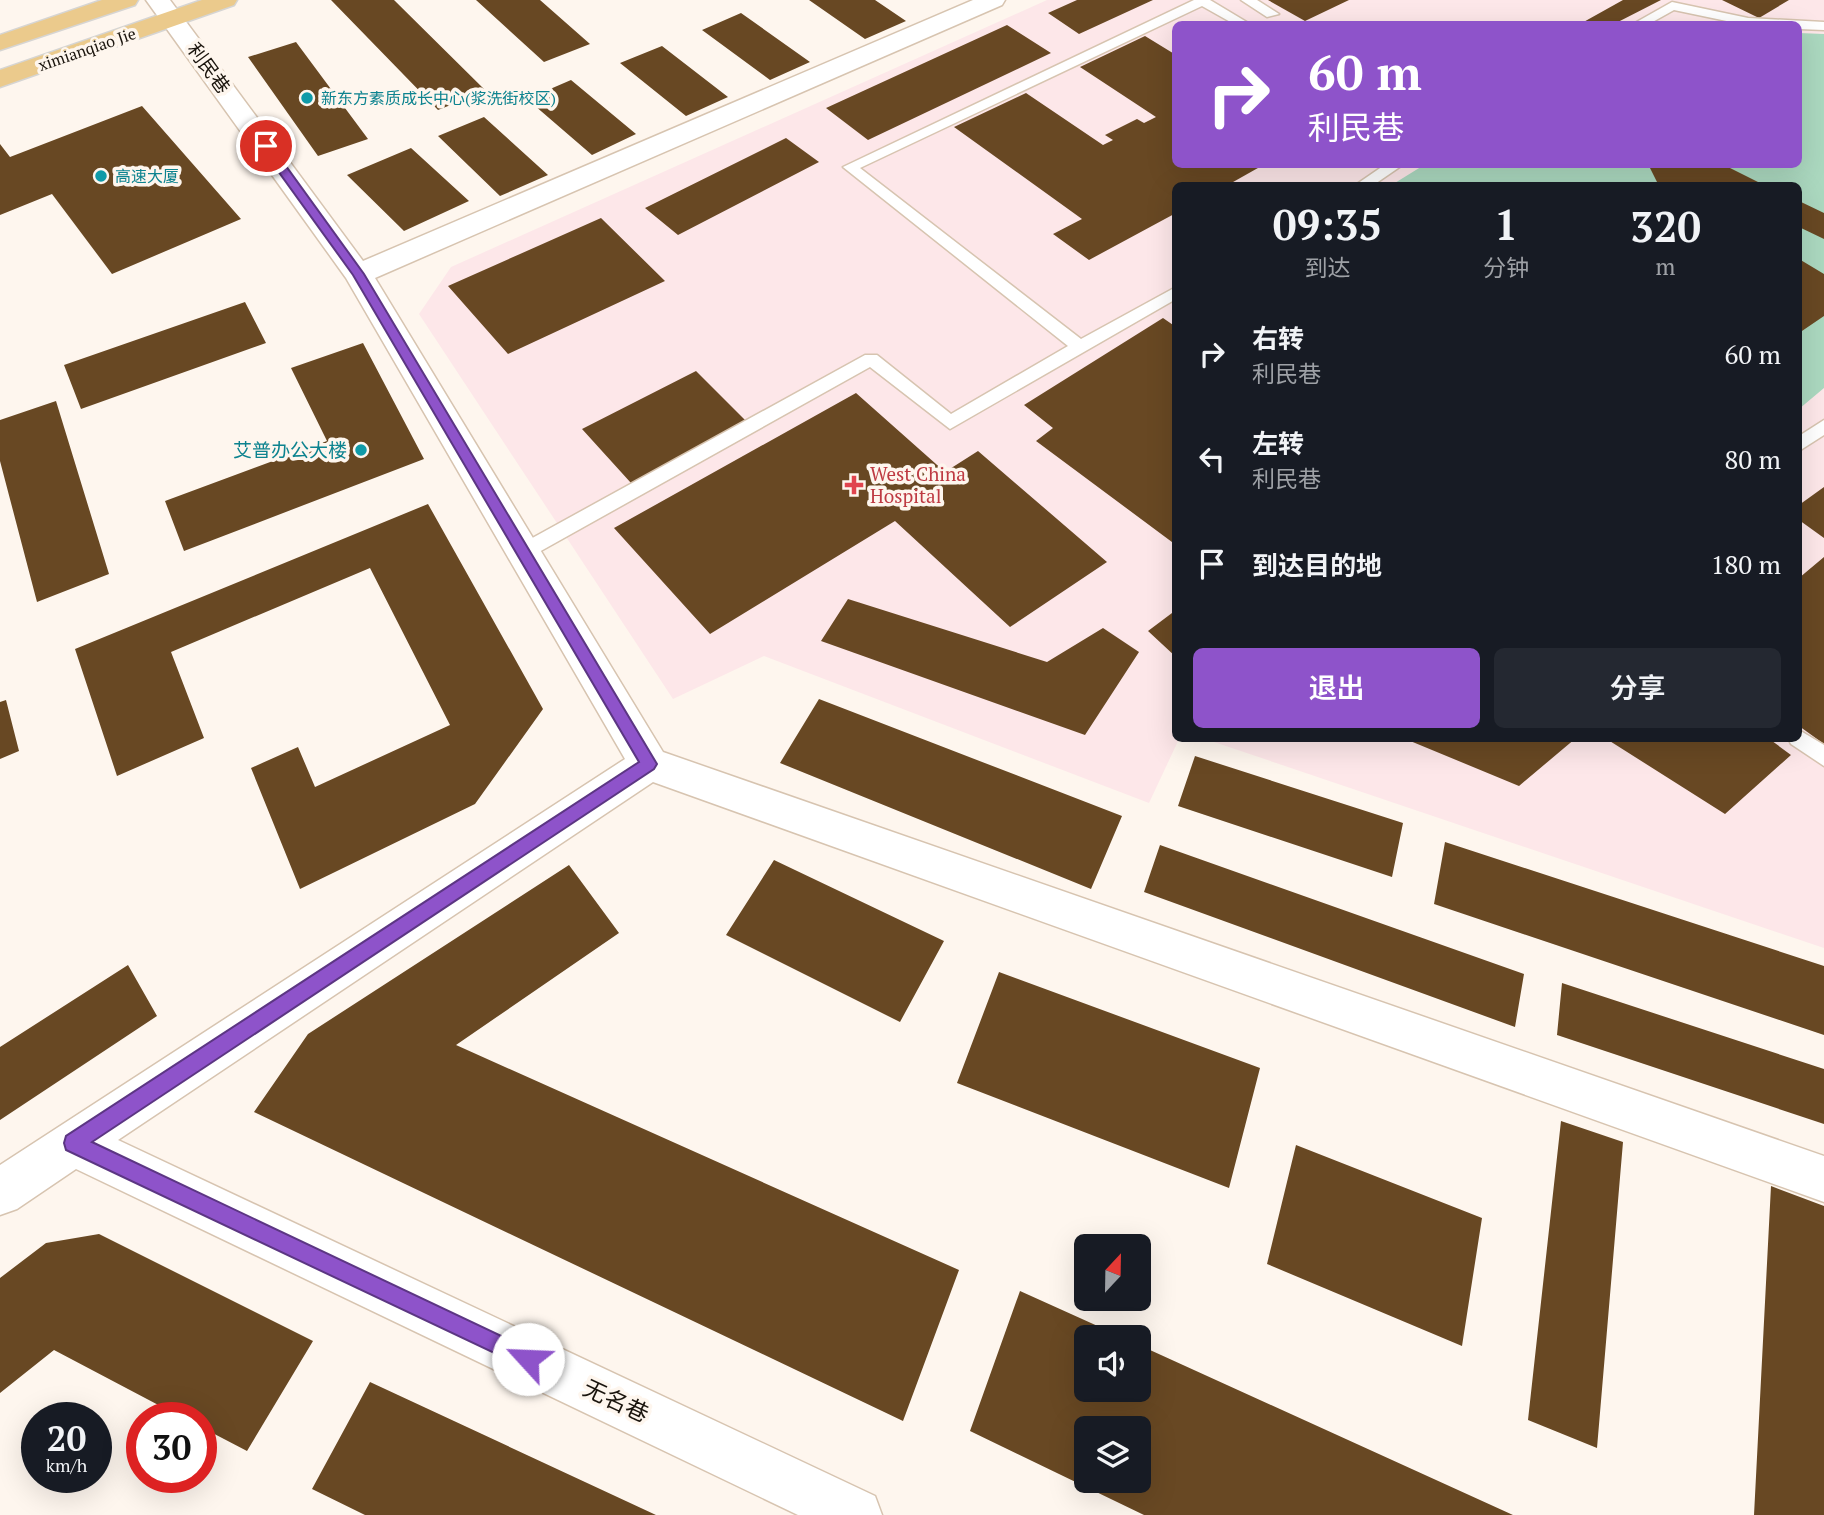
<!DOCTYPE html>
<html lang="zh">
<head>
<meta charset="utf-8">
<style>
	:root { --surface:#171b24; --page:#242831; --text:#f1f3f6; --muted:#9ea1a6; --accent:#8e53ca }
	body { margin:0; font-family:"PT Serif","Noto Sans SC",serif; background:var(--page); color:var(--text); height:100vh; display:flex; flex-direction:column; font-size:26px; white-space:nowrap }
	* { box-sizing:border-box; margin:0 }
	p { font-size:23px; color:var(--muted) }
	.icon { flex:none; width:38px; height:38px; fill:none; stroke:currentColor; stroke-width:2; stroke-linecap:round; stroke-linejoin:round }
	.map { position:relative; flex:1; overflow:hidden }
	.sheet { position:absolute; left:1172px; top:182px; width:630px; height:560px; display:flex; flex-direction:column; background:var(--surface); border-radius:10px; box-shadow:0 7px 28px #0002 }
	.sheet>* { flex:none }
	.guide { position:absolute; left:1172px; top:21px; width:630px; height:147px; border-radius:10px; box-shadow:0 7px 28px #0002; background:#8e53ca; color:#fff; overflow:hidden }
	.needle { width:46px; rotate:22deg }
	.controls { position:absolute; left:1074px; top:1234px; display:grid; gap:14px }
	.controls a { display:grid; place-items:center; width:77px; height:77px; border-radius:10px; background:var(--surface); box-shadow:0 7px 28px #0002; font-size:35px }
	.speed { position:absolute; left:21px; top:1402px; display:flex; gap:14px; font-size:35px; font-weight:700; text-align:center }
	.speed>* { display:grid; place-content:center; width:91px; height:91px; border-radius:50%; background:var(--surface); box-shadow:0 7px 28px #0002; line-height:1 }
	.speed small { font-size:18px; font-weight:400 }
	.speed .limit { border:10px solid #d22; background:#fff; color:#111 }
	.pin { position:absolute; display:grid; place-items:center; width:60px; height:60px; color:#fff; margin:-30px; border:4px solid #fff; border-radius:50%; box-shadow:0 2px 7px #0007 }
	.me { position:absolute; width:77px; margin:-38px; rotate:295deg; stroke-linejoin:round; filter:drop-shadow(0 0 5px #0008) }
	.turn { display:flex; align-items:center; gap:24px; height:147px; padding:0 21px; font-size:32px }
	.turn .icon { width:91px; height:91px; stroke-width:2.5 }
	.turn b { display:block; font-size:49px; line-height:60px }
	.eta { display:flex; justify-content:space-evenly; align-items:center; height:119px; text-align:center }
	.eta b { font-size:42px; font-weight:600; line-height:49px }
	.cta { display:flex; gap:14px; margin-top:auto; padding:14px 21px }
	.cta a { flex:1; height:80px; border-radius:10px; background:var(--accent); color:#fff; font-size:28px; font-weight:600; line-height:80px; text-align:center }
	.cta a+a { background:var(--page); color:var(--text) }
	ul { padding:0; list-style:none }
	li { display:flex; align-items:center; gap:21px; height:105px; padding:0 21px }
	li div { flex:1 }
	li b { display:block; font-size:26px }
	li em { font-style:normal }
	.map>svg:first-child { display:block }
	.medical { fill:#fde7e9; fill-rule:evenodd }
	.green { fill:#abd8bf }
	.building { fill:#684823; fill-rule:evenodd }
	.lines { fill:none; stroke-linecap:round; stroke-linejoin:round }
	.service-casing { stroke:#d7c4b0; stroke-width:3 }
	.minor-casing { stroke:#d7c4b0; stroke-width:3 }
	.primary-casing { stroke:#d6d5d3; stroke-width:3 }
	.service { fill:#fff; fill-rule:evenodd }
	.minor { fill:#fff; fill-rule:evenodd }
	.primary { fill:#ebca8c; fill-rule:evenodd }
	.route { fill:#8e53ca; stroke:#5c3683; stroke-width:2 }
	.culture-dot { fill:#0f9aa8; stroke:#fef6ee; stroke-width:2.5 }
	.health-dot { fill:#e0444e; stroke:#fef6ee; stroke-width:2.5 }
	.labels { text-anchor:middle; stroke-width:7; stroke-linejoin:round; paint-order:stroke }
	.far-street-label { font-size:16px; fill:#1a140d; stroke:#fef6ee }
	.far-culture-label { font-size:16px; fill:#0d838f; stroke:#fef6ee; text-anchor:start }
	.street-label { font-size:19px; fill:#1a140d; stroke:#fef6ee }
	.culture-label { font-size:19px; fill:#0d838f; stroke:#fef6ee; text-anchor:end }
	.health-label { font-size:19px; fill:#be3a42; stroke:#fef6ee; text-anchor:start }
	.near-street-label { font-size:23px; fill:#1a140d; stroke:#fef6ee }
</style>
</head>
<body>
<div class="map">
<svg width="1824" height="1515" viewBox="0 0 1824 1515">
	<rect width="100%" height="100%" fill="#fef6ee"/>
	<path class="medical" d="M1047,0H1824V948L1205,739L1799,738V186H1176V738L1179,739L1149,803L764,656L673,699L419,314L451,267ZM1176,24H1799V164H1176Z"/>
	<path class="green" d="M1799,33L1824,34V388L1799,409V186H1390L1424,165L1799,164Z"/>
	<path class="building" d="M331,0H394L486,91L438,110Z
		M476,0H540L590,44L544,62Z
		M809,0H875L906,21L865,39Z
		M1077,0H1153L1079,34L1048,13Z
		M1268,0H1349L1305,21Z
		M1623,0H1661L1614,24H1580Z
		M1722,0H1789L1759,18Z
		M741,13L810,62L770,80L702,30Z
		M1007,25L1051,53L868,140L826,108Z
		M1145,36L1176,55V164H1265L1226,186H1176V213L1089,260L1053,234L1082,219L954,127L1026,93L1103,145L1113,140L1105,135L1137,119L1144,123L1156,117L1080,67Z
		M296,42L368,139L318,156L248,57Z
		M662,46L728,97L686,116L620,63Z
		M571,80L636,134L592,155L527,99Z
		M142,106L241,219L112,274L52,194L0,215V144L10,157Z
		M484,117L548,175L500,196L438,136Z
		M786,138L819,162L678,235L645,208Z
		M411,148L469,201L404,231L347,175Z
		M1648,164H1722L1766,186H1659Z
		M1799,201L1824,213V239L1799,227Z
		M601,218L665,281L508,354L448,286Z
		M1799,259L1824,274V316L1799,333Z
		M245,302L266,343L81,409L64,365Z
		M1163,318L1176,327V545L1036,441L1053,428L1024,405Z
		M363,343L424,459L184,551L165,501L327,441L291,368Z
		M696,371L747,422L631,483L582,429Z
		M856,393L945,472L978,451L1107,562L1010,627L895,521L710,634L614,528Z
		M56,401L109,574L37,602L0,461V420Z
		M1824,487V538L1799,520V505Z
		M428,504L543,709L475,804L300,889L251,768L298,747L315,787L450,725L370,568L171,652L204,738L117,776L75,649Z
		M1824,557V744L1799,726V578Z
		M848,599L1047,662L1103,628L1139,652L1085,735L821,641Z
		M1176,610V657L1148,631Z
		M819,699L1122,816L1091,889L780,763Z
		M6,700L19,751L0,759V702Z
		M1403,738H1576L1519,786Z
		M1605,738H1768L1791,755L1725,814Z
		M1195,756L1403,823L1392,877L1178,806Z
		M1445,842L1824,966V1035L1434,904Z
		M1160,845L1524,974L1515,1027L1144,892Z
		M774,860L944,941L900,1022L726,935Z
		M569,865L619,933L456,1045L959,1270L903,1421L254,1112L308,1034Z
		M128,965L157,1016L0,1120V1047Z
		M999,972L1260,1068L1229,1188L957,1083Z
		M1562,983L1824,1069V1124L1557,1035Z
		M1561,1121L1623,1142L1597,1448L1528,1420Z
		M1296,1145L1482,1218L1462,1346L1267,1264Z
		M1771,1186L1824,1206V1515H1754Z
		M99,1234L313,1341L247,1451L201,1427V1418H183L54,1350L0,1393V1278L46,1243Z
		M1020,1291L1122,1337H1087V1390H1139V1345L1513,1515H1144L970,1431ZM1087,1428H1139V1480H1087Z
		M370,1382L656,1515H365L312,1489Z"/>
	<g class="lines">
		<g class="service-casing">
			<path id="service" d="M1194,0H1210L1250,24H1234L1202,6L860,168L1081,339L1176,287V299L950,429L870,367L530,557H516L514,552L516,547L865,355H877L951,414L1068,346L843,167Z
				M1241,0H1257L1279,14L1267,17Z
				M1672,2L1748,18L1824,22V30L1799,29V24H1741L1674,10L1649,24H1633Z
				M1386,164H1404L1372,186H1354Z
				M1824,420V435L1799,451V436Z
				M1799,730L1824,745V766L1791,744L1788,738H1799Z"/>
		</g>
		<g class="minor-casing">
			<path id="minor" d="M146,0H170L363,261L973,0H1005L1002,5L375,278L663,752L1824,1156V1202L653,782L118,1140L875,1496L882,1515H798L76,1169L17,1209L0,1215V1165L625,759L346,278Z"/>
		</g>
		<g class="primary-casing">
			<path id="primary" d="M102,0H138L135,5L0,50V35Z
				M202,0H237L234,5L0,87V70Z"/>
		</g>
		<use href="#service" class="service"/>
		<use href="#minor" class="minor"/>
		<use href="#primary" class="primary"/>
	</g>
	<path class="route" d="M266,143L270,144L364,274L657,764L654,769L92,1142L535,1352L538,1359L535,1366L528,1369L66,1150L64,1143L66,1136L639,762L353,275L260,146Z"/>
	<g class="culture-dot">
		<circle cx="307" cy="98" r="7"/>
		<circle cx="101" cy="176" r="7"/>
		<circle cx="361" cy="450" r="7"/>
	</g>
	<path class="health-dot" d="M850.5 474.5h7v7h7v7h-7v7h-7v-7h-7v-7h7z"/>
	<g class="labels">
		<g class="far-street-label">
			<text transform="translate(87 49) rotate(-19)" y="6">ximianqiao Jie</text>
		</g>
		<g class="far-culture-label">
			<text x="321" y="104">新东方素质成长中心(浆洗街校区)</text>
			<text x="115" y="182">高速大厦</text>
		</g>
		<g class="street-label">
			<text transform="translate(209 68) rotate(54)" y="7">利民巷</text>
		</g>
		<g class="culture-label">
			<text x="347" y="457">艾普办公大楼</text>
		</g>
		<g class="health-label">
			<text x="870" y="481">West China<tspan x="870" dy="22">Hospital</tspan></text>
		</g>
		<g class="near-street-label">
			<text transform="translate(616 1401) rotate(25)" y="8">无名巷</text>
		</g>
	</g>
</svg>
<div class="controls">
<a><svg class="needle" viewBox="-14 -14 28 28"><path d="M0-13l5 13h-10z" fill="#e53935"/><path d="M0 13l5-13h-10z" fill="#9ea1a6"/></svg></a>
<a><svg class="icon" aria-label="sound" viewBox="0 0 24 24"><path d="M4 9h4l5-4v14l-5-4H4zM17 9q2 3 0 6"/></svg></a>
<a><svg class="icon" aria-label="layers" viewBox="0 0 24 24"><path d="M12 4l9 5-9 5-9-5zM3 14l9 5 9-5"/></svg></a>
</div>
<div class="speed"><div>20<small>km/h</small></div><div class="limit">30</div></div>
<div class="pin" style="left:266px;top:146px;background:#d93025"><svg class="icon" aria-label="arrive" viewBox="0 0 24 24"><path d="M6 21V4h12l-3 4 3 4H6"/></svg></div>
<svg class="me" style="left:528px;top:1359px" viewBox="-20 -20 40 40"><circle r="19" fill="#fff"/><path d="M0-13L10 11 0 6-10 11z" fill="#8e53ca"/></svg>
<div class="guide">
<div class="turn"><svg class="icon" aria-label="right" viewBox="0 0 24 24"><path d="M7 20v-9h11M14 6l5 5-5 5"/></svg><div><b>60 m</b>利民巷</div></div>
</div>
<section class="sheet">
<div class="eta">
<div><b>09:35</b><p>到达</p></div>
<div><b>1</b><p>分钟</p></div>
<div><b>320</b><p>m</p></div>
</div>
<ul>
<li><svg class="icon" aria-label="right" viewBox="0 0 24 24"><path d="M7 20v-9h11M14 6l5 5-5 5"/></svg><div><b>右转</b><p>利民巷</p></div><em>60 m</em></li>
<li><svg class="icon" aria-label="left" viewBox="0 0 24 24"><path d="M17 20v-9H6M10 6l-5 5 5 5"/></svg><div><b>左转</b><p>利民巷</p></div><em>80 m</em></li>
<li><svg class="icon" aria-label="arrive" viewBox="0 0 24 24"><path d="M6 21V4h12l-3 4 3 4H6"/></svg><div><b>到达目的地</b></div><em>180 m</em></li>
</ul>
<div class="cta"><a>退出</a><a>分享</a></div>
</section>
</div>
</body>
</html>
